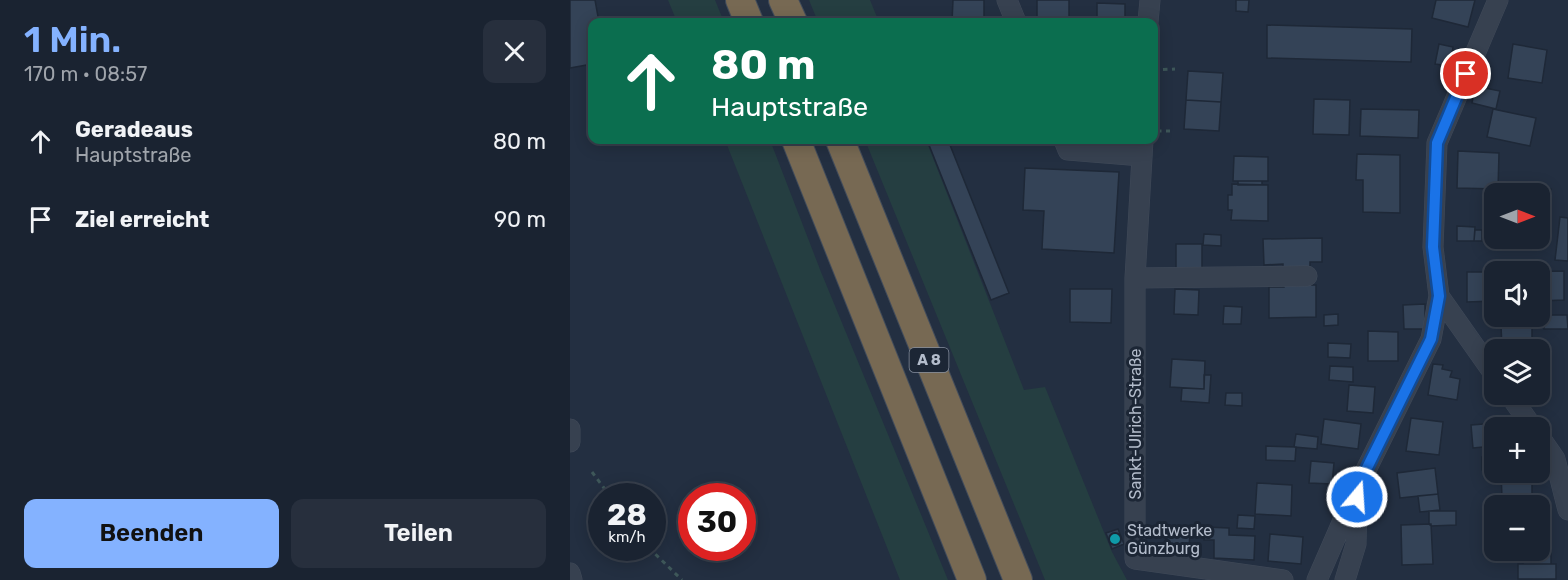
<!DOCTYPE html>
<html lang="de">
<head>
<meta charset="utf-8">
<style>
	:root { --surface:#1a2331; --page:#272f3d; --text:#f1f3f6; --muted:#9fa4ab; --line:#38404d; --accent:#84b2ff }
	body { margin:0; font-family:Rubik,sans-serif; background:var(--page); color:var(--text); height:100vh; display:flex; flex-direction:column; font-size:22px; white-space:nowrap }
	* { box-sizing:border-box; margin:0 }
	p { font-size:20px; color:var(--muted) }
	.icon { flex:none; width:33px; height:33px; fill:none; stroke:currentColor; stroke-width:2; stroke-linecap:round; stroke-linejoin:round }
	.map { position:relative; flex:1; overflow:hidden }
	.details { display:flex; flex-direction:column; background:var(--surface); width:570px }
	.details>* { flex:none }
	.banner { position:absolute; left:18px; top:18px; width:570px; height:126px; border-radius:12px; box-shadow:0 3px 15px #0003,0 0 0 2px var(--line); background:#0b6e4f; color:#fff; overflow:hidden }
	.needle { width:39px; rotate:90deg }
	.tools { position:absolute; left:914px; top:183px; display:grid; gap:12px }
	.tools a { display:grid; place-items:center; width:66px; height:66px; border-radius:12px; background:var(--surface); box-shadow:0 3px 15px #0003,0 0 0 2px var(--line); font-size:30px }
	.speed { position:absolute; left:18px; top:483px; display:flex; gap:12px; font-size:30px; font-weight:700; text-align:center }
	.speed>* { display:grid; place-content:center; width:78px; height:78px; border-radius:50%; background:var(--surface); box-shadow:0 3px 15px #0003,0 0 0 2px var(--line); line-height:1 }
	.speed small { font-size:15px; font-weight:400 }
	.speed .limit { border:9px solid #d22; background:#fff; color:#111 }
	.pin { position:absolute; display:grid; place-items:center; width:51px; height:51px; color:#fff; margin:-26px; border:3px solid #fff; border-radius:50%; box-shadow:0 2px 6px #0007 }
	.me { position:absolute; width:66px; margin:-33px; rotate:18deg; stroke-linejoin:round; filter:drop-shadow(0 0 4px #0008) }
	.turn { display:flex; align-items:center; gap:21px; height:126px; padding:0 24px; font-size:27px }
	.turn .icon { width:78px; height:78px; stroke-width:2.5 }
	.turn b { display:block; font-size:42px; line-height:51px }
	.round { display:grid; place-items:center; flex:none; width:63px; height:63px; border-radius:12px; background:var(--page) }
	.overview { display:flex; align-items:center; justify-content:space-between; height:102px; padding:0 24px }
	h1 { font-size:36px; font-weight:600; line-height:45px; color:var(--accent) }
	.primary-button { display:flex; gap:12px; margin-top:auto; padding:12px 24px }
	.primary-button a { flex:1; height:69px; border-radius:12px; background:var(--accent); color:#111; font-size:24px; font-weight:600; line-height:69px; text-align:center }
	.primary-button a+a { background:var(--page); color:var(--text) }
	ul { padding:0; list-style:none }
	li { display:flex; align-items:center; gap:18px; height:78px; padding:0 24px }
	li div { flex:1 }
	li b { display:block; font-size:22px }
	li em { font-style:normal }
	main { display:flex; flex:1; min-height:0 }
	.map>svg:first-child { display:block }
	.green { fill:#253e41 }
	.building { fill:#344357; stroke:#1e2837; stroke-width:1.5 }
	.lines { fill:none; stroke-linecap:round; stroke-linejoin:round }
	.minor-casing { stroke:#404a59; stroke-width:21 }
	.highway-casing { stroke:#424c5b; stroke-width:30 }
	.path { stroke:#3e5759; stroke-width:3; stroke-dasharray:4.5 4.5; stroke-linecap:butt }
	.minor { stroke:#374150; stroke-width:20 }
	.highway { stroke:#776953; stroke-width:28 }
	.route-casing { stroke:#114b97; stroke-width:15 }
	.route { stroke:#1a73e8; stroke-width:10 }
	.culture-dot { fill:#0f9aa8; stroke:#1c2635; stroke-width:2 }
	.labels { text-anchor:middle; stroke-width:6; stroke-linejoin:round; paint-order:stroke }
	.shield { fill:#1c2635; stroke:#868f9e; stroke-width:1.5 }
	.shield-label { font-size:15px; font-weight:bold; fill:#b3bccb }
	.street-label { font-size:16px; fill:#b3bccb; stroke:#1c2635 }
	.poi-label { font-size:16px; fill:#b3bccb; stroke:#1c2635; text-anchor:start }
</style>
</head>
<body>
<main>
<section class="details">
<div class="overview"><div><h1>1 Min.</h1><p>170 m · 08:57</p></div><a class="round"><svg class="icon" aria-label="close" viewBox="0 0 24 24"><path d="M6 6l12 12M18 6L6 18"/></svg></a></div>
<ul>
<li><svg class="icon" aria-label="ahead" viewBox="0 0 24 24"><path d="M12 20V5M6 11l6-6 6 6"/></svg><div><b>Geradeaus</b><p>Hauptstraße</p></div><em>80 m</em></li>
<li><svg class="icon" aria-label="arrive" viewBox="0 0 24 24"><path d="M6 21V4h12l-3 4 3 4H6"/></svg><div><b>Ziel erreicht</b></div><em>90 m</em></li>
</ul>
<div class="primary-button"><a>Beenden</a><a>Teilen</a></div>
</section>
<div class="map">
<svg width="998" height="580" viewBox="0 0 998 580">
	<rect width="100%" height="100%" fill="#232f41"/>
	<path class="green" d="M98,0H145L154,22H107Z
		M239,0H300L309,22H248Z
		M155,140H200L251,272L378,580H330Z
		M295,140H356L454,390L475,387L542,552L557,580H475Z"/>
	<path class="building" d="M0,0H25L29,22H22V64L0,68Z
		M383,0H414V22H382Z
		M467,0H499V22H467Z
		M666,0H679L678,12L666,11Z
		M866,0H905L898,27L862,18Z
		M527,3L555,4V22H514V21H527Z
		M697,25L842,29L841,62L697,58Z
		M869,44L883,47L880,66L865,64Z
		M943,44L977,50L972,83L938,78Z
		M618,71L653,73L651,102L616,100Z
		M905,86L930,91L926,109L902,103Z
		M744,99L780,100L779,135L743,134Z
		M616,100L651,102L649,131L614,129Z
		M791,109L849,110L848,138L790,136Z
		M923,109L966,118L960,146L917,137Z
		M357,140H378L439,293L421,300Z
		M888,151L929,153L928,189L887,188Z
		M787,154L830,155V213L793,212V180H786Z
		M664,156L698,157V181H663Z
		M455,168L549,172L544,253L472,249L474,211L453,210Z
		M668,181H692V185H668Z
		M662,184L698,185V221L661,220L662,210H658V195H662Z
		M928,187H942V194H924V197H917V189H928Z
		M981,189V201H969L968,190Z
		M915,205H924V231L914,230Z
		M969,206H977V232H969Z
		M990,217L998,218V261L985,260Z
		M887,226L905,227L904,241H887Z
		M905,230H912V241H904Z
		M634,234L651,235V246L633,245Z
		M752,238V262H740V271L713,272V264L694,265L693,239Z
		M606,244H632V269L606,268Z
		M994,271V300L969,301V272H946Z
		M897,272H924V301L897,302Z
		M714,285H746V317L699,318V287H714Z
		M500,289H542L541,323L500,322Z
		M605,289L629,290L628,315L604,314Z
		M855,304V329H834L833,305Z
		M654,306L672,307L671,324H653Z
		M768,314V325L754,326V315Z
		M974,315H997L998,329H974Z
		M962,324V348L932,349L931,325Z
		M798,331L828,332V361H798Z
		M758,343L781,344L780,358L758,357Z
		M602,359L635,361L634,389L600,387Z
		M863,364L873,365L872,369L882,371L880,377L890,379L887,400L858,395Z
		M760,366L783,367V382L759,380Z
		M634,375H641L639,403L611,401L612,388L634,389Z
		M779,385L805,387L803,413L777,411Z
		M656,393H672V406L655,405Z
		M841,418L873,422L869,455L836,451Z
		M754,419L791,424L788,449L751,444Z
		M927,423V428H924V446L903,448L901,425Z
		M726,434L748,437L747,449L724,447Z
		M696,446L726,447L725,461L696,460Z
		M912,457H924V469L912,470Z
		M741,461L764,463L762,484L739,483Z
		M865,468L868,494L830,498L827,473Z
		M931,472H962V497L932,498Z
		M687,483L722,485L721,516L685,514Z
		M868,494L870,510L850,512L848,496Z
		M859,511H886V525L861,526L859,524Z
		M668,515L685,516L684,529L667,528Z
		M861,524L863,564L832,565L831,525Z
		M635,527L659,528V535L685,536L684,560L644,558V540H634Z
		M969,528H981V564H953V550H969Z
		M548,529L554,544L542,549L536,533Z
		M597,530L620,532L619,548L625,549L624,558L606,557V550L595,549Z
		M700,534L733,537L731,564L698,561Z
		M948,564H986V579H948Z"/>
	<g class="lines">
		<g class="minor-casing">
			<path id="minor" d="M437,0L446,22
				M578,22L580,0
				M494,140L498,150L572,156
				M573,140L565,278V559L713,580
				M565,278L737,276
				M924,374L869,296L863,247L867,143L928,0
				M939,394L963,428
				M0,429V442
				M969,436L985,459L998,510
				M0,573L2,580
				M747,580L788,486L861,339L869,296
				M775,580L786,544L787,498"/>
		</g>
		<g class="highway-casing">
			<path id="highway" d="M170,0L179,22
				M213,0L223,22
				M226,140L402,580
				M270,140L448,580"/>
		</g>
		<path class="path" d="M584,70L605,69
			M587,131H600
			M22,472L40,496
			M79,548L112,580"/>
		<use href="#minor" class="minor"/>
		<use href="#highway" class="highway"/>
	</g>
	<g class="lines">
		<g class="route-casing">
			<path id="route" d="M787,497L788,486L861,339L869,296L863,247L867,143L896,74"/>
		</g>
		<use href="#route" class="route"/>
	</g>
	<circle class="culture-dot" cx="545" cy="539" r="6"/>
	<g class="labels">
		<rect class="shield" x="339.5" y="348" width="39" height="24" rx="4.5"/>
		<g class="shield-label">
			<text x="359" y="365">A 8</text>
		</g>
		<g class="street-label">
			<text transform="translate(565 424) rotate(-90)" y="6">Sankt-Ulrich-Straße</text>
		</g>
		<g class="poi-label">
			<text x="557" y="536">Stadtwerke<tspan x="557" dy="18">Günzburg</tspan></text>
		</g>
	</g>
</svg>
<div class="tools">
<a><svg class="needle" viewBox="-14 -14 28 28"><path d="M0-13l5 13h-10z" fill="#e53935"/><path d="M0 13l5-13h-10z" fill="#9fa4ab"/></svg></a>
<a><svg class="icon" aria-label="sound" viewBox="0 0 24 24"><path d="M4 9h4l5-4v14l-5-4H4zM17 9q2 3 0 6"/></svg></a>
<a><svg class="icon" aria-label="layers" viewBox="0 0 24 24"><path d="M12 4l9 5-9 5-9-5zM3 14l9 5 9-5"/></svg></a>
<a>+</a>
<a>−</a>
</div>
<div class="speed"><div>28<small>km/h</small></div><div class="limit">30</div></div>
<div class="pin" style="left:896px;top:74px;background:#d93025"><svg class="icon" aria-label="arrive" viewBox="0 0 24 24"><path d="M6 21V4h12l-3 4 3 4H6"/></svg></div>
<svg class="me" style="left:787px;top:497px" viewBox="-20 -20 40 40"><circle r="17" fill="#1a73e8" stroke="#fff" stroke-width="3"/><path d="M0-11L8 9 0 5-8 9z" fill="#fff"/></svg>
<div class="banner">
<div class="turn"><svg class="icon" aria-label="ahead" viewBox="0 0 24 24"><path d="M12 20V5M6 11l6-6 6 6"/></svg><div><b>80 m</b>Hauptstraße</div></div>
</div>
</div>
</main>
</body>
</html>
